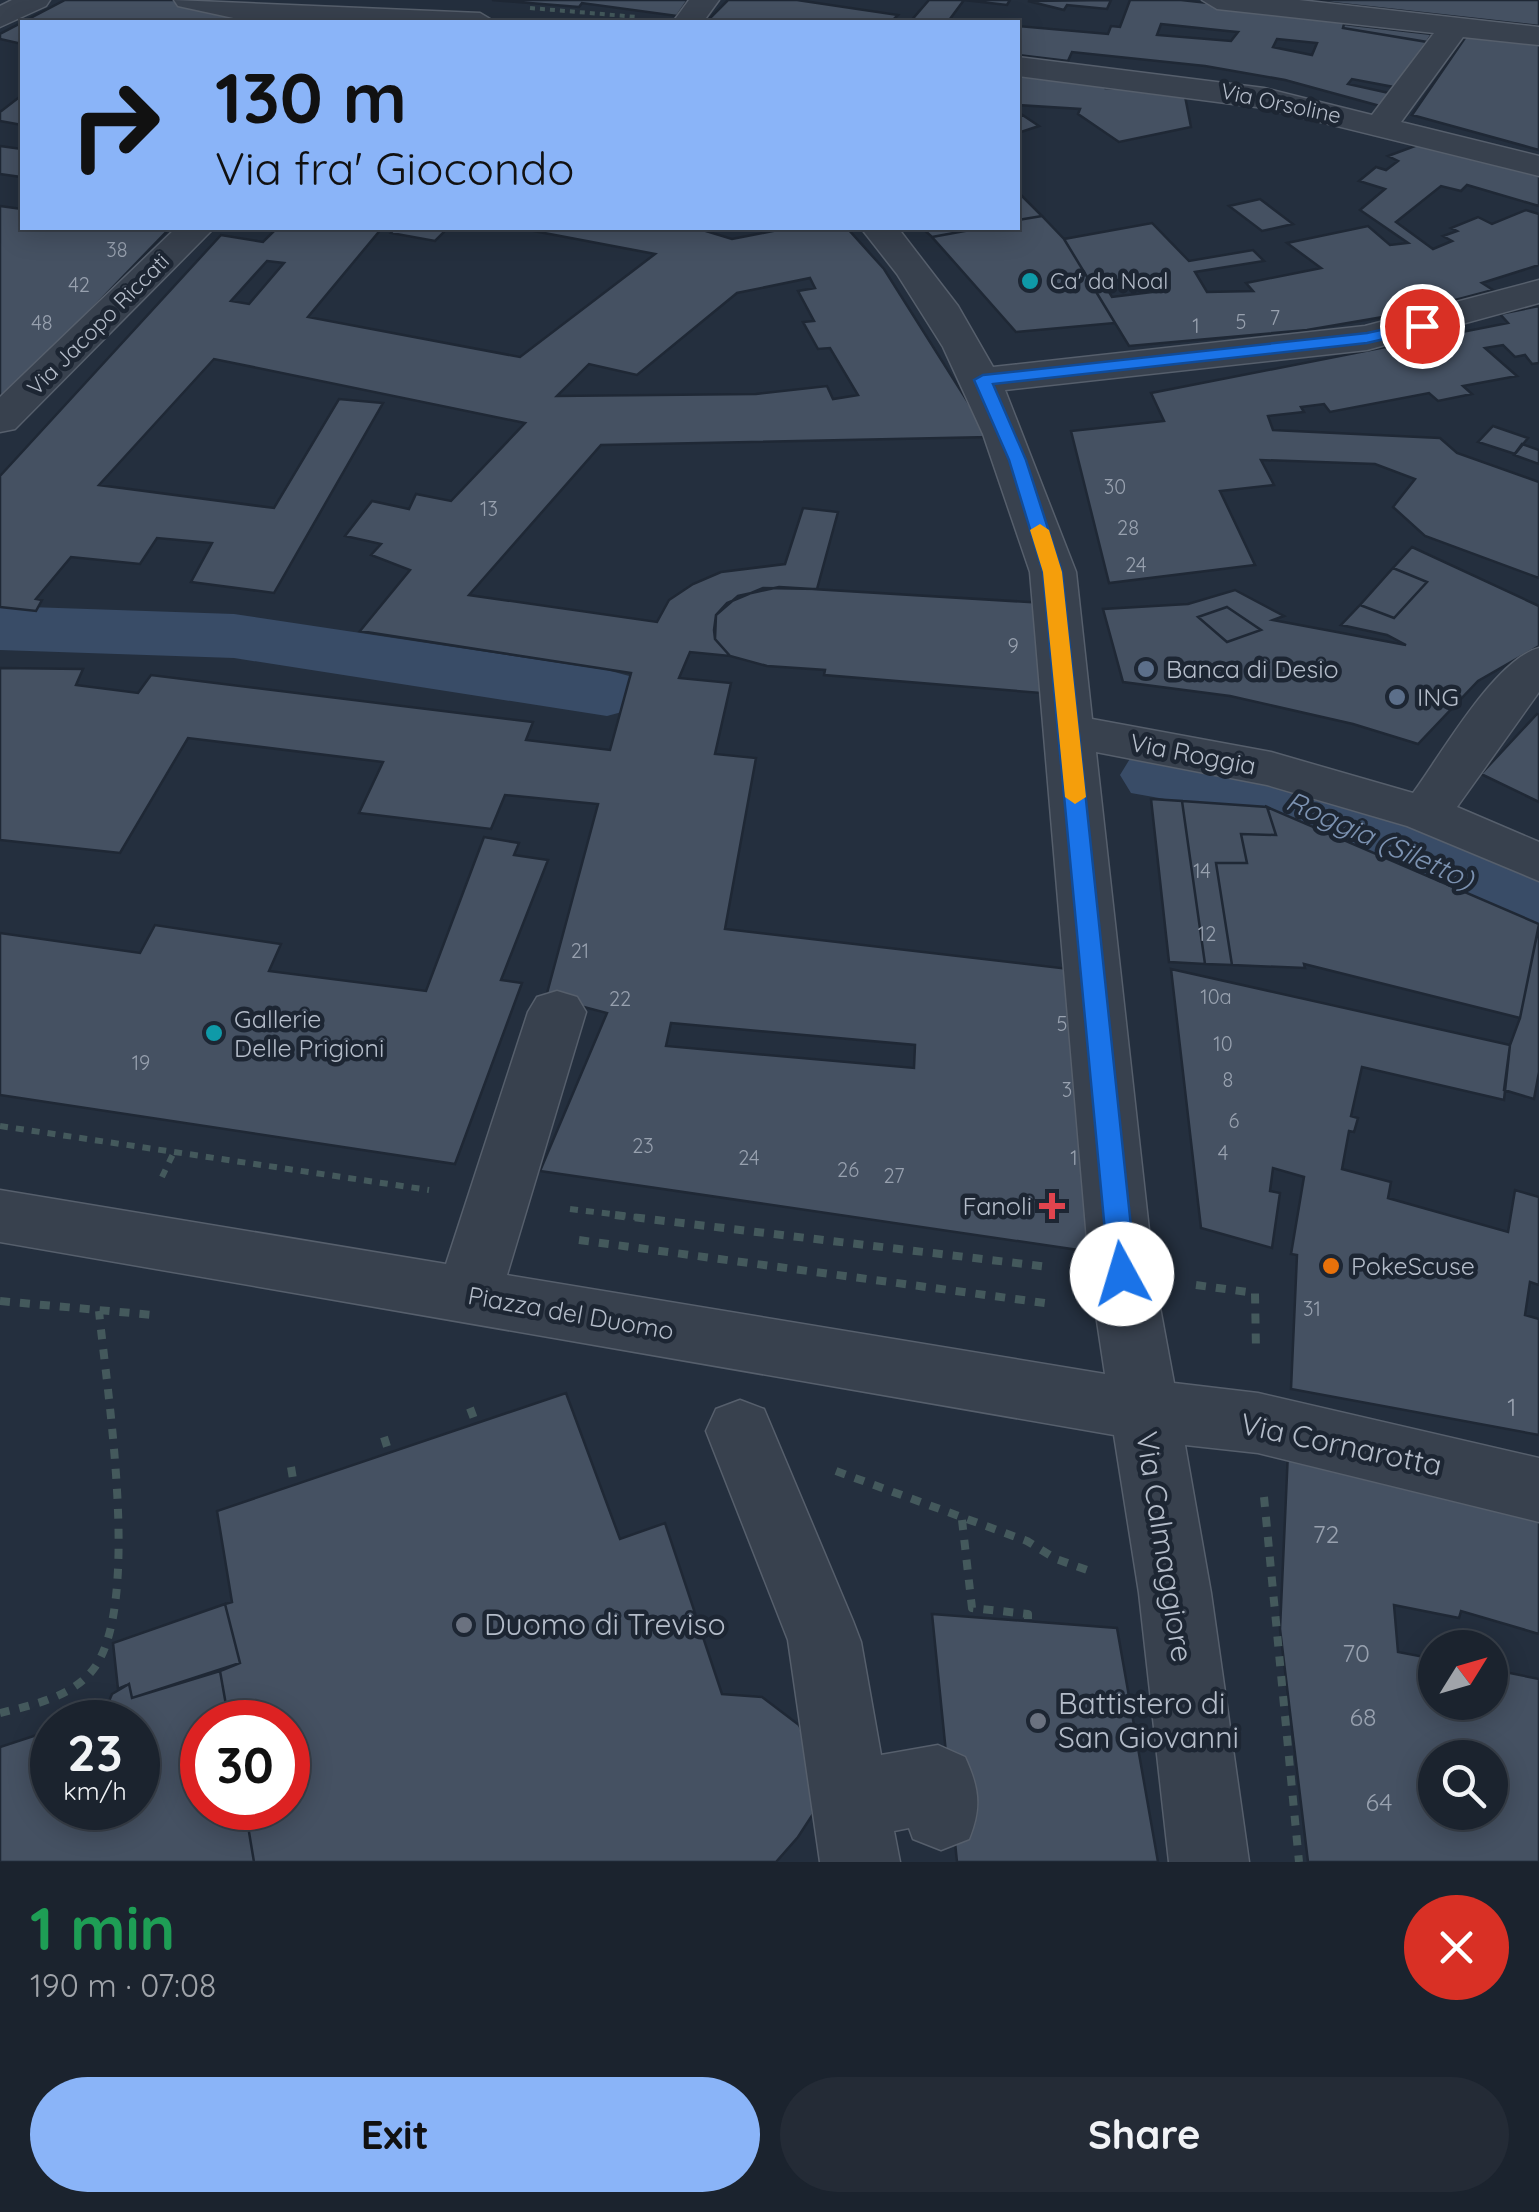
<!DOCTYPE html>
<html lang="en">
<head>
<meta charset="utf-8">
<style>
	:root { --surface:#1b232e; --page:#242b36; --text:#f1f3f6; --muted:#a0a4aa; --line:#39404a; --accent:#8ab4f8 }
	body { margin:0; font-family:Quicksand,sans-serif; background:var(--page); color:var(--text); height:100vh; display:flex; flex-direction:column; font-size:38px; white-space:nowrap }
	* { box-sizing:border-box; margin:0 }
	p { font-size:32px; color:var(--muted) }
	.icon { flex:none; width:55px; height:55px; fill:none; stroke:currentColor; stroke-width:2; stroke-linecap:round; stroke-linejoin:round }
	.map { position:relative; height:1862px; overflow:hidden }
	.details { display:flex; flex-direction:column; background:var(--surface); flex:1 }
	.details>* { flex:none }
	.guide { position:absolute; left:20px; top:20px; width:1000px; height:210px; border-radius:0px; box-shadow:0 5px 25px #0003,0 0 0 2px var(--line); background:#8ab4f8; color:#111; overflow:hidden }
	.needle { width:65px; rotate:53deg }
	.controls { position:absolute; left:1418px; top:1630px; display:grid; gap:20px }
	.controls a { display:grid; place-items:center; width:90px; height:90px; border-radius:50%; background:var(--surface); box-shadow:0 5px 25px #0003,0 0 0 2px var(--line); font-size:50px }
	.speed { position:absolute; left:30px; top:1700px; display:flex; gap:20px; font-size:50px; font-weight:700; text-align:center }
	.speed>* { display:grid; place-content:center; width:130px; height:130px; border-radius:50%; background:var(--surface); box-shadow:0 5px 25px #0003,0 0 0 2px var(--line); line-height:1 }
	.speed small { font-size:25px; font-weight:400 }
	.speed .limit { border:15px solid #d22; background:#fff; color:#111 }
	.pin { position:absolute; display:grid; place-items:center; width:85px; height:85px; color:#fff; margin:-42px; border:5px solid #fff; border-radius:50%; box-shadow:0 2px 10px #0007 }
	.me { position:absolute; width:110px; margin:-55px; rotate:354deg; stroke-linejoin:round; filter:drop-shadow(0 0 8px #0008) }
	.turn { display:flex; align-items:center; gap:35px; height:210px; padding:0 30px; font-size:45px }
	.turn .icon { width:130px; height:130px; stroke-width:2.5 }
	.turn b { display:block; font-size:70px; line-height:85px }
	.round { display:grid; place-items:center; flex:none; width:105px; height:105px; border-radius:52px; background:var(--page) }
	.headline { display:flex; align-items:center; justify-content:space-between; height:170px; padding:0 30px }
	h1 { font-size:60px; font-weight:800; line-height:75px; color:#1e9e55 }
	.cta { display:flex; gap:20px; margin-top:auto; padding:20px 30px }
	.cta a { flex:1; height:115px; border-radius:60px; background:var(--accent); color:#111; font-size:40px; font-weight:800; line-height:115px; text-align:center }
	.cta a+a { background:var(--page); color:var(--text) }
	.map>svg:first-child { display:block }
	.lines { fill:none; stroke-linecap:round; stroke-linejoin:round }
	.canal { fill:#394c67; fill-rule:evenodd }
	.building { fill:#455162; stroke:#1f2835; stroke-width:2.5; fill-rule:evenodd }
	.street-casing { stroke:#565f6c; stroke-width:3 }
	.path-far2 { stroke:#44595c; stroke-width:4; stroke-dasharray:5 5; stroke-linecap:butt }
	.path-far1 { stroke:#44595c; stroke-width:6; stroke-dasharray:8 8; stroke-linecap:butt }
	.path { stroke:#44595c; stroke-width:8; stroke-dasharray:10 10; stroke-linecap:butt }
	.street { fill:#38414e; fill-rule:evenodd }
	.route { fill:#1a73e8; stroke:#114b97; stroke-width:2.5 }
	.slow { fill:#f59e0b }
	.culture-dot { fill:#0f9aa8; stroke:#1d2633; stroke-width:4 }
	.service-dot { fill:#5c6f8a; stroke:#1d2633; stroke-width:4 }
	.health-dot { fill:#e0444e; stroke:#1d2633; stroke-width:4 }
	.food-dot { fill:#e8710a; stroke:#1d2633; stroke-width:4 }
	.worship-dot { fill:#6b7280; stroke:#1d2633; stroke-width:4 }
	.labels { text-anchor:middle; stroke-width:9; stroke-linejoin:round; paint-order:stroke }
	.number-label { font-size:20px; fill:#98a1af }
	.far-street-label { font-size:22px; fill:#b4bcc9; stroke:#1d2633 }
	.far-poi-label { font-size:22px; fill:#b4bcc9; stroke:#1d2633; text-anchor:start }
	.poi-label { font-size:25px; fill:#b4bcc9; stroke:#1d2633; text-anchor:start }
	.street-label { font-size:25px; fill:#b4bcc9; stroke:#1d2633 }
	.near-number-label { font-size:25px; fill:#98a1af }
	.water-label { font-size:28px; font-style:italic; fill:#7c92b1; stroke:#1d2633 }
	.near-street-label { font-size:30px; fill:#b4bcc9; stroke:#1d2633 }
	.near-poi-label { font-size:30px; fill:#b4bcc9; stroke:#1d2633; text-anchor:start }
</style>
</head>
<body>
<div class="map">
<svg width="1539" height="1862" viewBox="0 0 1539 1862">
	<rect width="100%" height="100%" fill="#242f3e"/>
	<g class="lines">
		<path class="canal" d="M0,606L234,614L607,670L633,677L643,693L633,709L607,716L234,658L0,650Z
			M1158,750L1302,775L1539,877V940L1510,932L1407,880L1260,816L1131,793L1120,775L1131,757Z"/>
	</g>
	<path class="building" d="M65,0H175L253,22H22V44L0,39V34Z
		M492,0H688L677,16L582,3L579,7Z
		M728,0H797L898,15L891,22L708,20Z
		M929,0H1010L1007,5L964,0L950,19L965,22H910Z
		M1111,0L1107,9L1067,5L1064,10L1028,1Z
		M1130,0H1181L1436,28L1432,34L1344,24L1343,28L1427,42L1394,87L1352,79L1348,84L1389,93L1380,106L1285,80L1205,66L1072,52L1068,61L1018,55V26L1108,34L1111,26L1120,27ZM1161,24L1227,31L1238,32L1231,41L1157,35ZM1277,39L1317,43L1312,55L1273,47Z
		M1303,0H1539V26L1323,2Z
		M1344,24L1432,34L1427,42L1343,28Z
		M1469,32L1539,40V150L1412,115Z
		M1018,70L1108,81L1106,88L1184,91L1191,127L1119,142L1078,114L1080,109L1018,105Z
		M22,95V125L0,121V112Z
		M1021,114L1039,126L1018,133Z
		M1431,140L1539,170V206L1467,185L1461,191L1441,186L1396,222L1433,249L1452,241L1443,236L1457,231L1451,228L1478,217L1492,224L1526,210L1539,214V265L1482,283L1493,290L1406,313L1307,330L1129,346L1064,239L1152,223L1189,261L1253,250L1264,261L1195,272L1207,292L1253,291L1246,283L1321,268L1287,243L1368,226L1390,245L1408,243L1360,210L1385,189L1359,181L1376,167L1386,170L1398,161L1388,156ZM1139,277L1152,292L1112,297L1103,282Z
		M0,146L22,149L21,177L0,174Z
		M1018,192L1042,216L1018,220Z
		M1260,199L1293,224L1262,231L1229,206Z
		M0,206L22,209V228H170L0,404Z
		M1042,216L1064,239L1115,323L1016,332L932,237L981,228H1018V220Z
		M277,228H382L308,317L520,357L655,254L518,228H696L732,239L773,231L770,228H847L884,269L990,437L601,445L469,595L657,622L669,600L693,584L721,572L785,564L803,508L838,512L817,589L763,588L727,603L716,615L714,630L715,639L730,656L690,652L679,678L731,683L715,754L756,758L725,929L1078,970L1092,1252L540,1171L607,1013L546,997L598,804L505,795L491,829L359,813L383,762L188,738L120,853L0,840V668L83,669L76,685L138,693L151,675L533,722L526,740L610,750L631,673L360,631L410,570L371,555L381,544L345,536L372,501L409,509L416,494L451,501L525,423L214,359L99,485L274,508L339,399L383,403L274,593L191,582L212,543L157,538L140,564L71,557L36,599L42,600L36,611L0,607V476L221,235L263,242ZM267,261L284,263L249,304L231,301ZM810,278L815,288L798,291L814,321L803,322L818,349L830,348L858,395L833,399L827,386L756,394L557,396L589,364L637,375L737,293ZM671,1023L915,1045L914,1068L666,1046Z
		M395,228H448L435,241L391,233Z
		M922,228H981L932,237Z
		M1539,306V363L1532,364L1525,355L1515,357L1503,345L1485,348L1517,376L1463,386L1472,394L1438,401L1429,393L1330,412L1324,404L1301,407L1304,412L1268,416L1273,430L1440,438L1457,453L1539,482V578L1425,536L1393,507L1415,479L1375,464L1261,460L1274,485L1220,491L1255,565L1109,583L1071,431L1164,421L1151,393L1508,323L1500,314Z
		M1493,426L1528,438L1515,454L1478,442Z
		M1522,444L1539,450V464L1514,455Z
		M1412,547L1539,606V646L1478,681L1418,744L1353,724L1230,696L1123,682L1103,609L1188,604L1235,590L1284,616L1273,620L1406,645L1387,635L1341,625L1360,605L1394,618L1427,582L1393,568ZM1227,607L1261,630L1227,642L1198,617Z
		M1393,568L1427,582L1394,618L1360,605Z
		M779,587L1045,603L1041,693L824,675L825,670L767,666L730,656L715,639L716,615L738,596Z
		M1227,607L1261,630L1227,642L1198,617Z
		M1537,714L1539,715V802L1481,774Z
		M1151,799L1182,801L1205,964L1169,962Z
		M1182,801L1267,807L1276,835L1241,834L1247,863H1216L1232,965L1205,964Z
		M1267,807L1539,924L1520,1018L1304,964L1305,968L1232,965L1216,863H1247L1241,834L1276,835Z
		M484,837L519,843L514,855L548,860L501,980L522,983L455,1164L0,1095V933L140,953L155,925L281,944L269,971L426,991Z
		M1539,925V1072L1534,1099L1504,1090L1510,1045L1520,1018Z
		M1171,969L1510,1045L1504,1100L1362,1067L1351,1116L1358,1118L1354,1132L1349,1131L1342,1169L1391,1182L1388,1198L1508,1232L1515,1190L1539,1197V1285L1530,1282L1525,1315L1539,1319V1435L1291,1389L1297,1255L1291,1254L1304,1177L1273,1168L1270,1191L1280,1193L1272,1248L1201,1228Z
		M566,1393L620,1539L665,1523L722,1694L762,1697L799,1725L808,1744L813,1814L798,1837L776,1862H254L245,1808H288V1722H229L220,1671L240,1663L225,1604L232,1602L217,1511Z
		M1288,1452L1539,1500V1634L1461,1611L1459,1618L1394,1605L1398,1652L1435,1659V1702H1490V1669L1539,1679V1862H1308L1280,1629ZM1435,1758H1490V1812H1435Z
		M225,1604L240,1663L132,1698L129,1684L118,1689L113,1643Z
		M932,1614L1117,1628L1158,1862H957Z
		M220,1671L229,1722H202V1808H245L254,1862H0V1747L52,1730V1808H138V1722H75L104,1713L112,1694L129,1684L132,1698Z"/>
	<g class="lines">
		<g class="street-casing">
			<path id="street" d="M12,0H50L46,6L0,27V6Z
				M174,0L480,13L495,22H252L178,6Z
				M689,0H719L703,22H673Z
				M1202,0H1299L1539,27V45L1463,37L1401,122L1539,156V176L1264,108L1018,76V57L1264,88L1372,115L1434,33L1217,9Z
				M176,228H214L15,429L0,432V397Z
				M861,228H898L958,306L993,367L1365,326L1539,280V303L1367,350L1005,390L1076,572L1092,719L1271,752L1413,793C1441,755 1495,659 1539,648V692L1457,807L1539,842V881L1407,826L1267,785L1096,752L1154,1275L1174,1383L1258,1393L1539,1458V1522L1258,1453L1185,1445L1211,1593L1249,1862H1169L1139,1593L1114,1435L0,1242V1190L446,1264L528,1012L537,997L557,991L577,997L586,1012L507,1275L1105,1374L1090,1275L1030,572L983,434L943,347L897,274Z
				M740,1400L764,1409L853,1621L861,1642L881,1755L938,1745L965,1757C979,1788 982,1807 969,1839L941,1850L913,1839L909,1828L894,1831L900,1862H820L788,1640L706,1431L716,1409Z"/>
		</g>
		<path class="path-far2" d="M530,8L637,17"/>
		<path class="path-far1" d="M0,1126L429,1190
			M162,1177L174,1152
			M570,1209L636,1217"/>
		<path class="path" d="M615,1215L1049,1267
			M579,1240L1052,1304
			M1196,1285L1255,1293L1256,1350
			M0,1301L153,1315
			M470,1408L476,1424
			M384,1437L389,1453
			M291,1467L294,1485
			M836,1471L1027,1541L1056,1559L1093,1572
			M1264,1497L1299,1862
			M962,1520L972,1608L1028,1614V1622
			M0,1713C32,1705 74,1697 95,1667C141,1600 107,1393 99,1311"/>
		<use href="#street" class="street"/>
	</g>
	<path class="route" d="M1422,321L1430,326L1427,329L1367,343L993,384L1026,460L1062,572L1136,1274L1132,1282H1113L1109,1274L1043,572L1009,460L974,380L983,375L1367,333Z"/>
	<path class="slow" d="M1040,524L1049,530L1062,572L1086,797L1075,804L1065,797L1043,572L1030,530Z"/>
	<g class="culture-dot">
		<circle cx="1030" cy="281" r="10"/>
		<circle cx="214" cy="1033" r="10"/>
	</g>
	<g class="service-dot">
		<circle cx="1146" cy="669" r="10"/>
		<circle cx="1397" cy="697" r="10"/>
	</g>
	<path class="health-dot" d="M1047 1191h10v10h10v10h-10v10h-10v-10h-10v-10h10z"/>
	<circle class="food-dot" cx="1331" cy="1266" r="10"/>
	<g class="worship-dot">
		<circle cx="464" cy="1625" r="10"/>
		<circle cx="1038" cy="1721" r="10"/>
	</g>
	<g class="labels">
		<g class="number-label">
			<text x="117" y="257">38</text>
			<text x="79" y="292">42</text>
			<text x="1275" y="325">7</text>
			<text x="1241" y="329">5</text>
			<text x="42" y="330">48</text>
			<text x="1196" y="333">1</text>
			<text x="1115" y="494">30</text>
			<text x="489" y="516">13</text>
			<text x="1128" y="535">28</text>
			<text x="1136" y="572">24</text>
			<text x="1013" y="653">9</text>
			<text x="1202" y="878">14</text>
			<text x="1207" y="941">12</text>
			<text x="580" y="958">21</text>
			<text x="1216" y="1004">10a</text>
			<text x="620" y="1006">22</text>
			<text x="1062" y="1031">5</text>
			<text x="1223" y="1051">10</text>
			<text x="141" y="1070">19</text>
			<text x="1228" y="1087">8</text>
			<text x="1067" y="1097">3</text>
			<text x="1234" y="1128">6</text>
			<text x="643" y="1153">23</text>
			<text x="1223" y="1160">4</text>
			<text x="749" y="1165">24</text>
			<text x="1074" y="1165">1</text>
			<text x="848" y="1177">26</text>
			<text x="894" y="1183">27</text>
			<text x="1312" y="1316">31</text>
		</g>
		<g class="far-street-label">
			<text transform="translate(1281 103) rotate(12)" y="8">Via Orsoline</text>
			<text transform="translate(98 324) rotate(-45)" y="8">Via Jacopo Riccati</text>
		</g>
		<g class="far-poi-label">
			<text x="1050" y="289">Ca' da Noal</text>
		</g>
		<g class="poi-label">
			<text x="1166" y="678">Banca di Desio</text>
			<text x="1417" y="706">ING</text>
			<text x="234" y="1028">Gallerie<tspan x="234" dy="29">Delle Prigioni</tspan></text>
			<text x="1032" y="1215" text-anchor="end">Fanoli</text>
			<text x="1351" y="1275">PokeScuse</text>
		</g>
		<g class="street-label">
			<text transform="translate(1193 754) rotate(11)" y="9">Via Roggia</text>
			<text transform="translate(571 1313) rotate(10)" y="9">Piazza del Duomo</text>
		</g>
		<g class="near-number-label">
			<text x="1512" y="1416">1</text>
			<text x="1326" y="1543">72</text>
			<text x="1356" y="1662">70</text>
			<text x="1363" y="1726">68</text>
			<text x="1379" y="1811">64</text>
		</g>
		<g class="water-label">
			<text transform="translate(1380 840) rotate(24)" y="10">Roggia (Siletto)</text>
		</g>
		<g class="near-street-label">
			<text transform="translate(1341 1445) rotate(12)" y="10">Via Cornarotta</text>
			<text transform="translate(1164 1547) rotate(81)" y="10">Via Calmaggiore</text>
		</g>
		<g class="near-poi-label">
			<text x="484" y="1635">Duomo di Treviso</text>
			<text x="1058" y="1714">Battistero di<tspan x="1058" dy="34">San Giovanni</tspan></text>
		</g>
	</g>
</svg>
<div class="controls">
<a><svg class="needle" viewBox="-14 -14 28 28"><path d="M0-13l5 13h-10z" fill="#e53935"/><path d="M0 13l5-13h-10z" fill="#a0a4aa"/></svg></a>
<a><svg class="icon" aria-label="search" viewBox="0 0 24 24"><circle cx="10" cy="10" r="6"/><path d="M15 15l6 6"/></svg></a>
</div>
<div class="speed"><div>23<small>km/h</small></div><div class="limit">30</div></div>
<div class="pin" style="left:1422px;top:326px;background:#d93025"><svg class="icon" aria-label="arrive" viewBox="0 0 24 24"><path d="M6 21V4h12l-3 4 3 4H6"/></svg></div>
<svg class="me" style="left:1122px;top:1274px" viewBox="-20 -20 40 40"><circle r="19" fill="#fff"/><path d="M0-13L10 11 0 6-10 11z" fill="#1a73e8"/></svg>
<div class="guide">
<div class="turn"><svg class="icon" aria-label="right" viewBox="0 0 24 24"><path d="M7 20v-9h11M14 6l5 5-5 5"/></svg><div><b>130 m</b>Via fra' Giocondo</div></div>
</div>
</div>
<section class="details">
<div class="headline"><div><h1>1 min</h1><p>190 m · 07:08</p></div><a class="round" style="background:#d93025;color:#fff"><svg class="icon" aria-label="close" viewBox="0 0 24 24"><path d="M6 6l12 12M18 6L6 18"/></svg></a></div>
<div class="cta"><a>Exit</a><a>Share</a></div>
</section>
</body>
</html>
